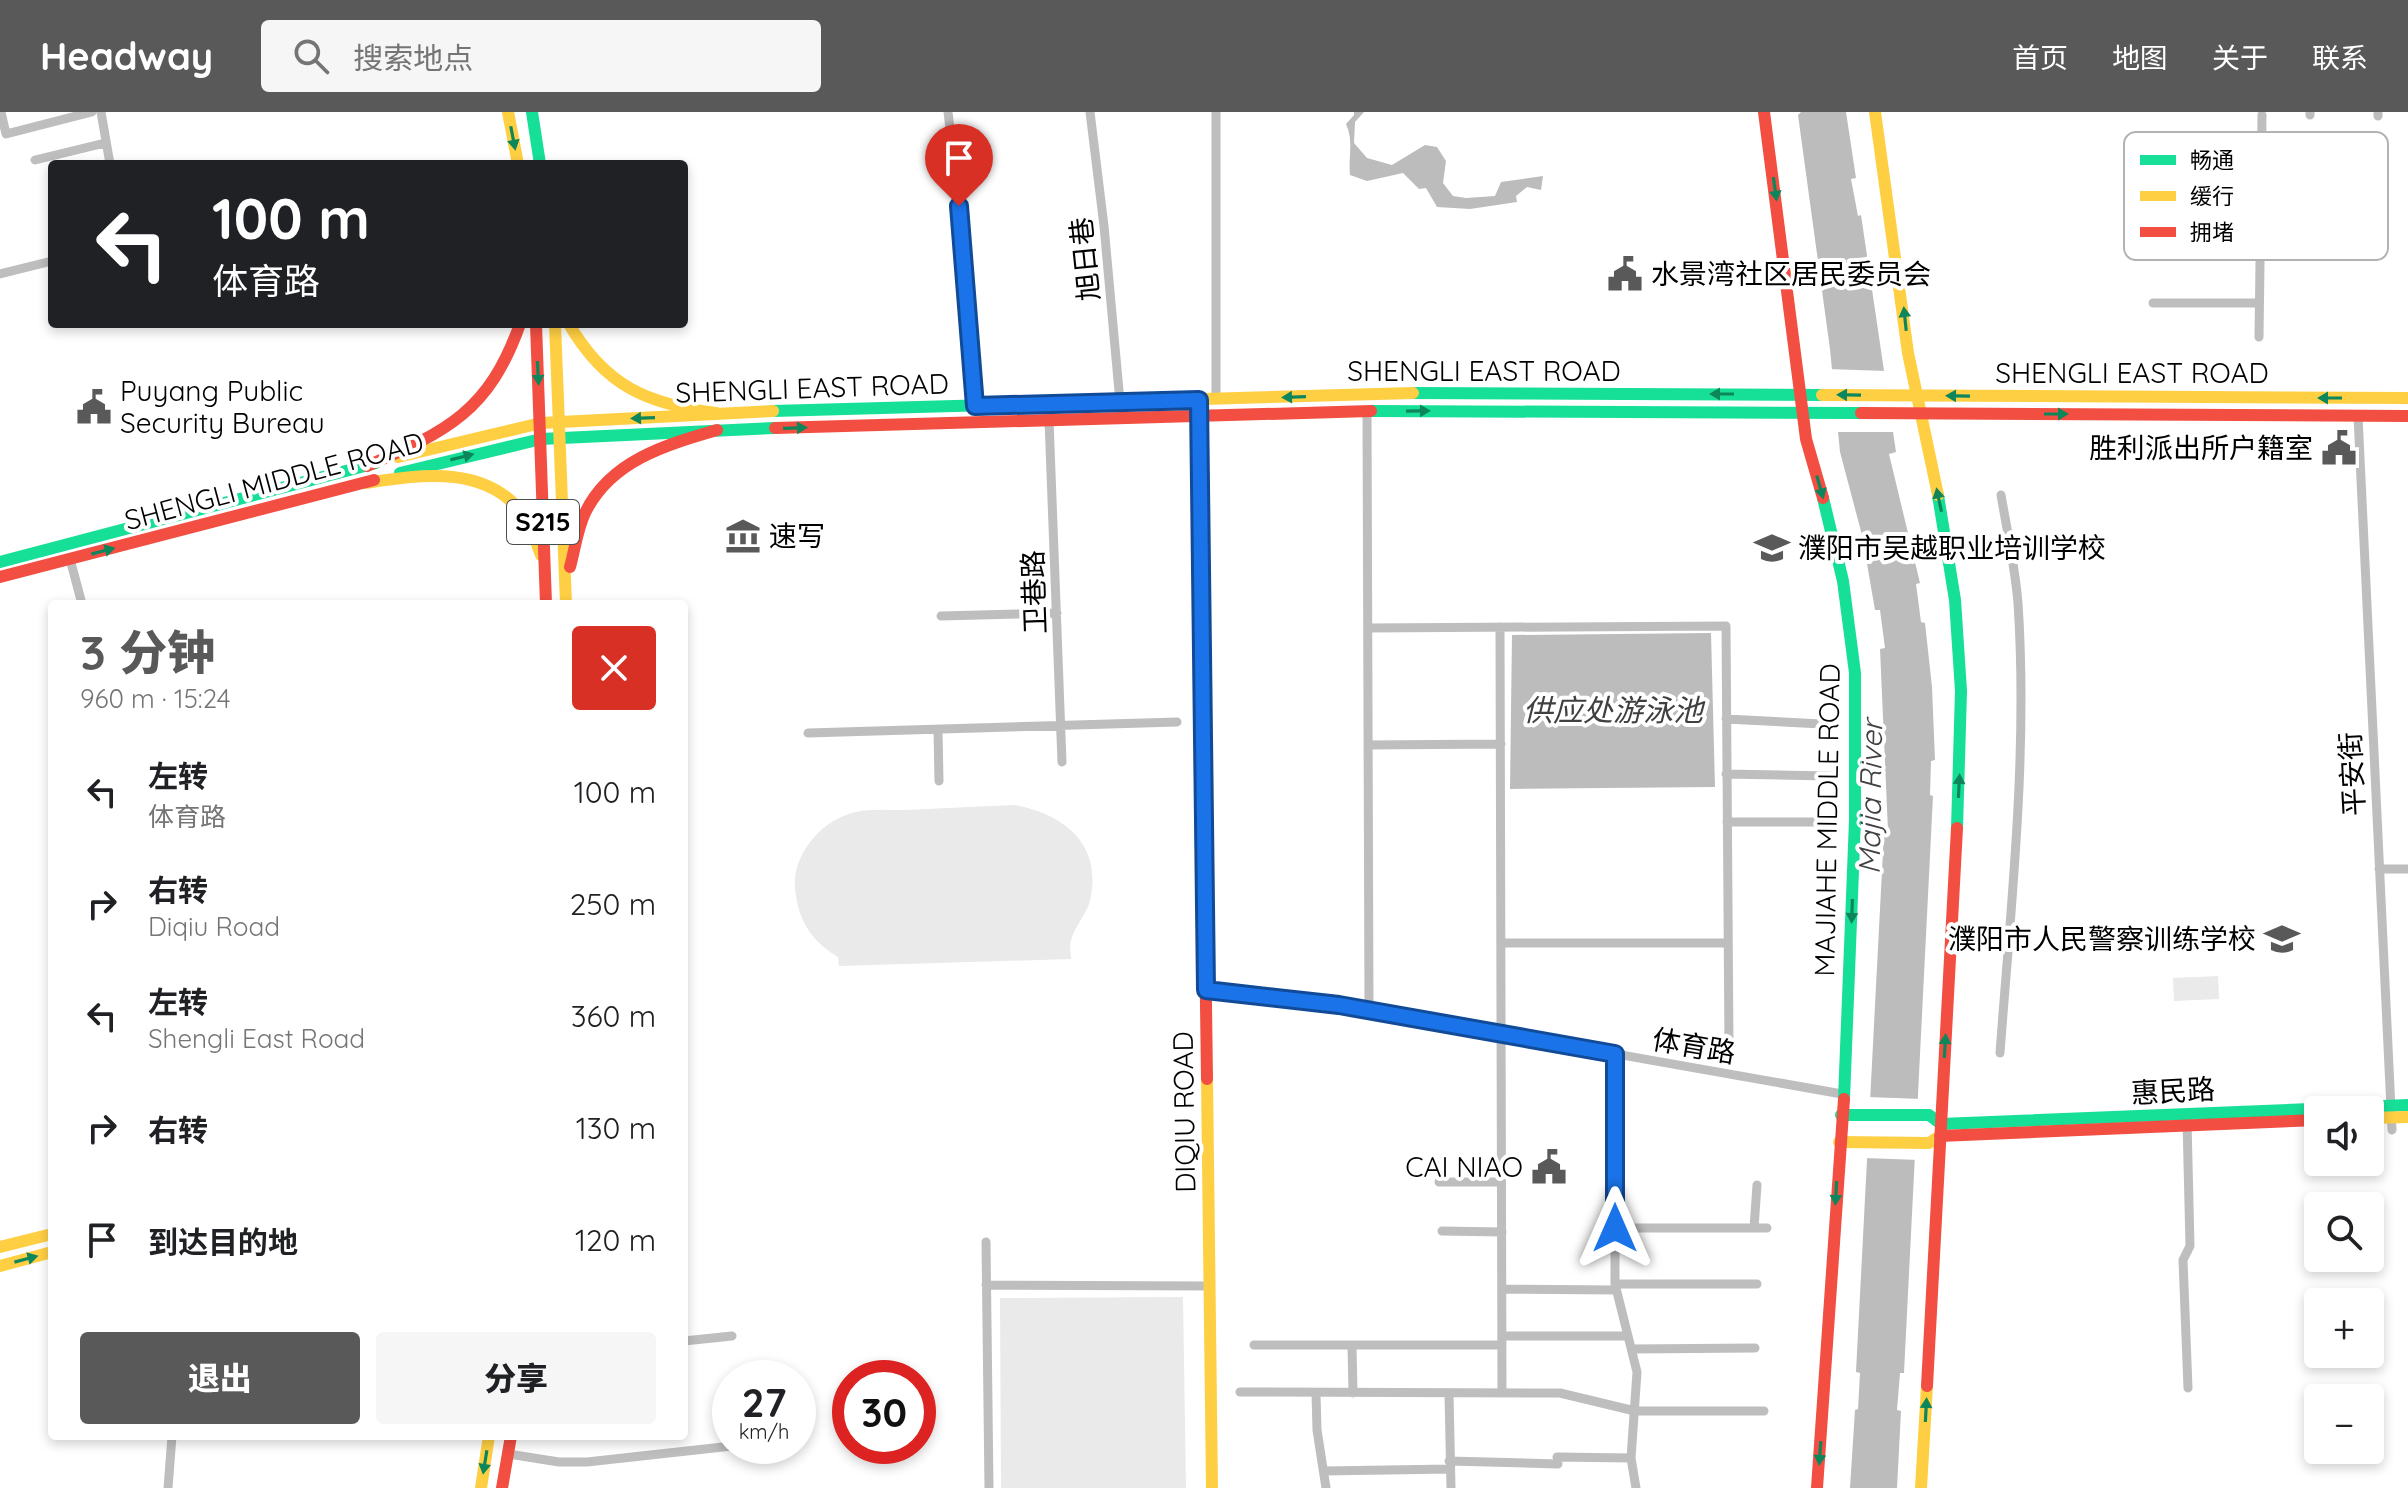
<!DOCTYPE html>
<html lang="zh">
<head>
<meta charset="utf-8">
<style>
	:root { --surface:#fff; --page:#f6f6f6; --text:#202124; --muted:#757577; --accent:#595959 }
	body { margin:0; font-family:Quicksand,"Noto Sans SC",sans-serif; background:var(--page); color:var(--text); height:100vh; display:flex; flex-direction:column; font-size:30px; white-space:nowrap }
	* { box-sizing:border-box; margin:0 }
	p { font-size:26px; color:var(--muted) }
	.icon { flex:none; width:44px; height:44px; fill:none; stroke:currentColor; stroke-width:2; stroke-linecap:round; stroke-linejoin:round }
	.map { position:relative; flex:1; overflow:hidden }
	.panel { position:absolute; left:48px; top:488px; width:640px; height:840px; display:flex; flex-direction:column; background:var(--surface); border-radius:8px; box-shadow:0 4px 12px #0003 }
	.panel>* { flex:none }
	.hud { position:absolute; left:48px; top:48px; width:640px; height:168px; border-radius:8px; box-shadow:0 4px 12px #0003; background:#202124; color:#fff; overflow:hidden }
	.controls { position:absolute; left:2304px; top:984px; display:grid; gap:16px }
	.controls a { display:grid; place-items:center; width:80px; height:80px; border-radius:8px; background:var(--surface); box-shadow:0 4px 12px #0003; font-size:40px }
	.speed { position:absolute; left:712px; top:1248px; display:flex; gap:16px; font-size:40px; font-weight:700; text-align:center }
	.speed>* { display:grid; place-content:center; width:104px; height:104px; border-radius:50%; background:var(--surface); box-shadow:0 4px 12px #0003; line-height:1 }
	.speed small { font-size:20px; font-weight:400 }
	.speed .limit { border:12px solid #d22; background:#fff; color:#111 }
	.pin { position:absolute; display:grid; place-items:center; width:68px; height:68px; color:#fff; margin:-82px -34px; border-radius:50% 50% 50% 0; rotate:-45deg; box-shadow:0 0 8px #0007 }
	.pin .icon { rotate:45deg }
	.me { position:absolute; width:88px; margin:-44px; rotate:0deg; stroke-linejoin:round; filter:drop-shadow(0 0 6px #0008) }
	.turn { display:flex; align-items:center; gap:28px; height:168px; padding:0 32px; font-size:36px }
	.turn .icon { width:104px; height:104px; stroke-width:2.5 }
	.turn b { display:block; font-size:56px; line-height:68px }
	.round { display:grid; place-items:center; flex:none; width:84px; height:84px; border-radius:8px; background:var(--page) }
	.overview { display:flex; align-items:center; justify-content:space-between; height:136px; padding:0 32px }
	h1 { font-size:48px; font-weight:800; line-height:60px; color:var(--accent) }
	.primary-button { display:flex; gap:16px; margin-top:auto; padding:16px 32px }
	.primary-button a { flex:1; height:92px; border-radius:8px; background:var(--accent); color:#fff; font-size:32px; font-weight:800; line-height:92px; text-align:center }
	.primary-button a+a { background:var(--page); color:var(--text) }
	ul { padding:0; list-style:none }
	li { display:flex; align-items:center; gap:24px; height:112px; padding:0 32px }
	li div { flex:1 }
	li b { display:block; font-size:30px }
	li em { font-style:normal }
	header { display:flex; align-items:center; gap:48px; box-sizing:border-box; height:112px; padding:0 40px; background:var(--accent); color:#fff }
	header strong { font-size:38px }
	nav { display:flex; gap:44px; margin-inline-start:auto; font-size:28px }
	.search { width:560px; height:72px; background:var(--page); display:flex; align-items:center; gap:20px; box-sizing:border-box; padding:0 28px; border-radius:8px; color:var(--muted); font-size:30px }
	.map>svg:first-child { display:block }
	.green { fill:#eaeaea }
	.water { fill:#bcbcbc }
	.pier { fill:#fff }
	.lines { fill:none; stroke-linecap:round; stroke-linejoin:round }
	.street { stroke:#bebebe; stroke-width:9 }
	.fast { stroke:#16e098; stroke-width:12 }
	.slow { stroke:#ffcf43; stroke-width:12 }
	.jam { stroke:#f24e42; stroke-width:12 }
	.oneway { fill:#0d865b }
	.route-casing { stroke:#114b97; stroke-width:20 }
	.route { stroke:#1a73e8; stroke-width:14 }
	.labels { text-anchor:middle; stroke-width:8; stroke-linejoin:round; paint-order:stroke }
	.shield { fill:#fff; stroke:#4c4c4c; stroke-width:2 }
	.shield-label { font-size:26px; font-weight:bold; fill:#000 }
	.street-label { font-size:28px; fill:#000; stroke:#fff }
	.poi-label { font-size:28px; fill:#000; stroke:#fff; text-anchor:start }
	.water-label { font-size:30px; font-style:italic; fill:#404040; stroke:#fff }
	.key { fill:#fff; stroke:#b2b2b2; stroke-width:2 }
	.key-label { font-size:22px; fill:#000 }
</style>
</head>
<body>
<header>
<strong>Headway</strong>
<div class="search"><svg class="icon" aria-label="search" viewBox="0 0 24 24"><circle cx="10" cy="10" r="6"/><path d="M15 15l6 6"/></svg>搜索地点</div>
<nav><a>首页</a><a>地图</a><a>关于</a><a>联系</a></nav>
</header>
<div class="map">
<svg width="2408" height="1376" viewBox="0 0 2408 1376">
	<rect width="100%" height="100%" fill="#fff"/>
	<path class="green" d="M1014,693C1064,702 1103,732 1090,789C1086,803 1074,816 1071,828C1069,834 1071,842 1071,847L839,854L838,845C811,829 798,808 795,776C792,745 819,711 849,702C865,696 886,698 904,698C941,696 977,695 1014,693Z
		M2218,864L2219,887L2174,889L2173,866Z
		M1183,1185L1186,1376H1001L1000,1186Z"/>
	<path class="water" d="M1354,0H1364L1355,10L1354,31L1367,46L1392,53L1425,33L1437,35L1446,49L1443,71L1453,84L1466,86L1495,84L1501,70L1543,64L1541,78L1527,75L1516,84L1517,90L1470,97L1437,95L1426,76L1419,77L1403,61L1367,69L1350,63C1348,45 1354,29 1346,12L1354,3Z
		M1801,0H1846L1856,66L1851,67L1858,104L1861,103L1896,340L1889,342L1920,471L1916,472L1921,510L1925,511L1932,575L1935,648L1931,649L1930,683L1933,684L1904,1261H1900L1897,1298L1901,1299L1897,1376H1850L1855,1298L1858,1297L1860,1261L1856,1260L1884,720L1888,719L1880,537L1885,536L1880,498H1875L1862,423L1840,340L1830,237L1798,3Z
		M1711,521L1715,675L1510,677L1512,523Z"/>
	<path class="pier" d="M1828,257L1886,259L1897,320H1834Z
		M1867,985L1922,987L1919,1048L1864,1046Z"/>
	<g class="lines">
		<path class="street" d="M1,0L6,22L92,0
			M101,0L110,52
			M948,0L963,125L975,294
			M1090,0L1104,114L1120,290
			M2310,3V0
			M2378,4V0
			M35,48L105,31
			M0,162L52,149
			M2153,191H2259
			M2259,225L2262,3
			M1216,287V0
			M1367,300L1369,899
			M2358,304L2392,1018
			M1049,308L1062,650
			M70,447L82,492
			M941,504L1057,501
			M1500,515L1502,1281
			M1368,516L1726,514L1729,935
			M1726,607L1822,612
			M938,618L939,669
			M808,621L1177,610
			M1368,633L1501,632
			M1726,662L1830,664
			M1727,710H1825
			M2379,757H2408
			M1502,831H1728
			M1206,878L1339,893L1842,982
			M2000,941C2011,792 2028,641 2018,491C2015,455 2007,418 2001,383
			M1615,942V1172L1637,1260L1631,1346L1636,1376
			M2187,1009L2190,1134L2183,1148L2188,1276
			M1439,1070H1501
			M1615,1116H1767
			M1754,1116L1757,1073
			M1442,1119L1502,1120
			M986,1130L989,1376
			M1615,1172H1757
			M986,1173L1210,1174
			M1502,1177L1616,1178
			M1502,1224H1628
			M684,1229L732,1224
			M1254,1233H1501
			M1352,1233L1353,1281
			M1632,1237L1755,1236
			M1240,1280L1560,1281L1635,1299H1764
			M1316,1281L1317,1318L1326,1376
			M1449,1281L1451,1376
			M508,1342L559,1350H587L732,1334
			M1557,1345L1631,1346
			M1449,1349L1558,1352
			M1324,1359L1450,1357
			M168,1376L172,1324"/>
		<path class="fast" d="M532,0L540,52
			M1413,281L1822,283
			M773,299L1100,290
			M1371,299L1861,301
			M400,361L541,327L775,316
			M1938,383L1955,488L1961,579L1957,716
			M1823,386L1843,469L1855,561V708L1844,987
			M0,450L376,351
			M1841,1003H1929L1941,1012
			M1941,1012L2408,993"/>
		<path class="slow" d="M508,0L518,52
			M1875,0L1908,241L1938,383
			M555,212L566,492
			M569,212C605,274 647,292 716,301
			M1822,283L2408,286
			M1100,290L1413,281
			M398,345L541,311L773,299
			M366,371C423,362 491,352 527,408C534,418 536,432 541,443
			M1207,967L1212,1376
			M2370,1006L2408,1005
			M1839,1030L1929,1031L1940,1024
			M0,1135L52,1122
			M0,1154L52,1140
			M481,1376L489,1324
			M1921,1376L1927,1274"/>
		<path class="jam" d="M1764,0L1806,327L1823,386
			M536,212L546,492
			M1198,299L1207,967
			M1861,301L2408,304
			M775,316L1371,299
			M367,354C448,319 489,299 520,212
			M570,455C575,437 577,418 585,401C610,349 665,333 717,318
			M0,465L374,368
			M1940,1024L2318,1008
			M1927,1274L1957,716
			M502,1376L511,1324
			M1817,1376L1844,987"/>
	</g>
	<defs><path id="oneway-solid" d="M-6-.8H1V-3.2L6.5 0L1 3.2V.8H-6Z" transform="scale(2)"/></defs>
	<g class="oneway">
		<use href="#oneway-solid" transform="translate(513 26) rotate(79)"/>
		<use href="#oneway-solid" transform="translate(1775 77) rotate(82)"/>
		<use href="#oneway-solid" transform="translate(1905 207) rotate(-96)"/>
		<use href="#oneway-solid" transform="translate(538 261) rotate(87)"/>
		<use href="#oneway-solid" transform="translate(1722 282) rotate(-180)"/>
		<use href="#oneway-solid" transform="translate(1849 283) rotate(-179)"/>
		<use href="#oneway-solid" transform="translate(1958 284) rotate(-179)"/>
		<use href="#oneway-solid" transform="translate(1294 285) rotate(178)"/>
		<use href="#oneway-solid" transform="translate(2330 286) rotate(-180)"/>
		<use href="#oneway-solid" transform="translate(1418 299) rotate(-1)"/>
		<use href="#oneway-solid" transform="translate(2056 302)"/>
		<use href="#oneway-solid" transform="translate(643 306) rotate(178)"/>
		<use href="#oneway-solid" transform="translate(795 316) rotate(-2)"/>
		<use href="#oneway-solid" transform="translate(462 345) rotate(-14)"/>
		<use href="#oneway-solid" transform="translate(1820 375) rotate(74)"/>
		<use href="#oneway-solid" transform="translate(1939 388) rotate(-102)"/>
		<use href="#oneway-solid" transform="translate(103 439) rotate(-15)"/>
		<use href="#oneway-solid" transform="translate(1959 674) rotate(-87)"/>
		<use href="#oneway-solid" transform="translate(1852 799) rotate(92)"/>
		<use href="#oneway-solid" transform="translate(1945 934) rotate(-87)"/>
		<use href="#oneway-solid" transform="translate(1836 1081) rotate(93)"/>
		<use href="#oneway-solid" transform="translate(26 1147) rotate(-15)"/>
		<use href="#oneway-solid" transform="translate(1926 1298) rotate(-87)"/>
		<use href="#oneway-solid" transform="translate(1820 1341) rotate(94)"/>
		<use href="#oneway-solid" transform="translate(485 1350) rotate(99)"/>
	</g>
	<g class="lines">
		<g class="route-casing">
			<path id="route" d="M959,94L975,294L1199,288L1206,878L1339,893L1615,942V1116"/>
		</g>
		<use href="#route" class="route"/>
	</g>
	<defs>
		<g id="civic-bare" transform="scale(2.76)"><path d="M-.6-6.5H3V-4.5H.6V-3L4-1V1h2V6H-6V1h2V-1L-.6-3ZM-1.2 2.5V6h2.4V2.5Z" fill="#595959" stroke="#fff" stroke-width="2.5" paint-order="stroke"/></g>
		<g id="museum-bare" transform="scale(2.76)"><path d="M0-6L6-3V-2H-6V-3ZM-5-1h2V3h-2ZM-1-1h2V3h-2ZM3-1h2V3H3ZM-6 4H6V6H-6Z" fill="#595959" stroke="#fff" stroke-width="2.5" paint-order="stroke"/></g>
		<g id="university-bare" transform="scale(2.76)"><path d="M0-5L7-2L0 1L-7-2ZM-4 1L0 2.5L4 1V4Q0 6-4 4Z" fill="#595959" stroke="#fff" stroke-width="2.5" paint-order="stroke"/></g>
	</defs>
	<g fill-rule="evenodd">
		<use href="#civic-bare" x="1625" y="162"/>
		<use href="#civic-bare" x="94" y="295"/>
		<use href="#civic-bare" x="2339" y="336"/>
		<use href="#museum-bare" x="743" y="424"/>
		<use href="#university-bare" x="1772" y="436"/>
		<use href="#university-bare" x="2282" y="827"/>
		<use href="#civic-bare" x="1549" y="1055"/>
	</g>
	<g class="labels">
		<rect class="shield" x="507" y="388" width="72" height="44" rx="6"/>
		<g class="shield-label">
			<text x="543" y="419">S215</text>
		</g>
		<g class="street-label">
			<text transform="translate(1085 147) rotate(-96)" y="10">旭日巷</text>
			<text x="1484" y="269">SHENGLI EAST ROAD</text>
			<text x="2132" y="271">SHENGLI EAST ROAD</text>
			<text transform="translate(812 276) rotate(-2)" y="10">SHENGLI EAST ROAD</text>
			<text transform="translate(274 369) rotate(-15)" y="10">SHENGLI MIDDLE ROAD</text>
			<text transform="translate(1034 480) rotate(-92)" y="10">卫巷路</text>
			<text transform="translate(2352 662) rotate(-93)" y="10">平安街</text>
			<text transform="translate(1827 708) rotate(-89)" y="10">MAJIAHE MIDDLE ROAD</text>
			<text transform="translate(1694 934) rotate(10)" y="10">体育路</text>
			<text transform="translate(2173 979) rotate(-3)" y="10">惠民路</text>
			<text transform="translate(1184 1000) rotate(-91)" y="10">DIQIU ROAD</text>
		</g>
		<g class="poi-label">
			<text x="1651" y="172">水景湾社区居民委员会</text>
			<text x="120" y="289">Puyang Public<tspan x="120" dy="32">Security Bureau</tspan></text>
			<text x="2313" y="346" text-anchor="end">胜利派出所户籍室</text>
			<text x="769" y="434">速写</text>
			<text x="1798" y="446">濮阳市吴越职业培训学校</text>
			<text x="2256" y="837" text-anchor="end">濮阳市人民警察训练学校</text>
			<text x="1523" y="1065" text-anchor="end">CAI NIAO</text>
		</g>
		<g class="water-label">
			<text x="1613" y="609">供应处游泳池</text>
			<text transform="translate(1871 685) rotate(-89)" y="10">Majia River</text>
		</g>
	</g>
	<rect x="2124" y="20" width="264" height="128" rx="12" class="key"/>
	<rect x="2140" y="43" width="36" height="10" fill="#16e098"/>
	<rect x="2140" y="79" width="36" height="10" fill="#ffcf43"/>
	<rect x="2140" y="115" width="36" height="10" fill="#f24e42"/>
	<g class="key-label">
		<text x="2190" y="56">畅通</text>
		<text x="2190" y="92">缓行</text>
		<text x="2190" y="128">拥堵</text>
	</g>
</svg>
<div class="controls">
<a><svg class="icon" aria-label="sound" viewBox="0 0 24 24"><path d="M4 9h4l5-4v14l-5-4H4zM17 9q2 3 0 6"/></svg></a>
<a><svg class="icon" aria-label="search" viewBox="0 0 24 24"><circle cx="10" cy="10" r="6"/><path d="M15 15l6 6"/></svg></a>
<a>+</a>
<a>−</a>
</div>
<div class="speed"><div>27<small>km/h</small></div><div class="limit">30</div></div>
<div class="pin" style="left:959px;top:94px;background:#d93025"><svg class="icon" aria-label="arrive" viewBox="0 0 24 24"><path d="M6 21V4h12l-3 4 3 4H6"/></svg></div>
<svg class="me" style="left:1615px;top:1116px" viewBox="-20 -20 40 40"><path d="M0-17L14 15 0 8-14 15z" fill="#1a73e8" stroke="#fff" stroke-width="4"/></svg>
<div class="hud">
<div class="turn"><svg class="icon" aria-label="left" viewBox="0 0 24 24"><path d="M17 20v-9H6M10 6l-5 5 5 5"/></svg><div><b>100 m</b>体育路</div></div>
</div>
<section class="panel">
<div class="overview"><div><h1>3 分钟</h1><p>960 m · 15:24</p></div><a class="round" style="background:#d93025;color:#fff"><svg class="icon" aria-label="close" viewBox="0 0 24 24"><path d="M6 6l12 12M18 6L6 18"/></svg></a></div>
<ul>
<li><svg class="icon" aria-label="left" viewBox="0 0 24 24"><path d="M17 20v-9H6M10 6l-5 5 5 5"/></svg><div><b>左转</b><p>体育路</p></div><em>100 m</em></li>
<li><svg class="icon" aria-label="right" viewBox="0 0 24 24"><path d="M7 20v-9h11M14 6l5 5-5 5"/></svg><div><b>右转</b><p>Diqiu Road</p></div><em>250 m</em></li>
<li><svg class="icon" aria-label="left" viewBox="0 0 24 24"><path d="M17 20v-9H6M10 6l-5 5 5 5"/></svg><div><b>左转</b><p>Shengli East Road</p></div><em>360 m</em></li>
<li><svg class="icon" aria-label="right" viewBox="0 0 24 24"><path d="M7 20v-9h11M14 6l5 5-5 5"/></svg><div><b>右转</b></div><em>130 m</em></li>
<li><svg class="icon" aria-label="arrive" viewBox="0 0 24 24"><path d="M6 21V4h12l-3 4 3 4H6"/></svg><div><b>到达目的地</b></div><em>120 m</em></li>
</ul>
<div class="primary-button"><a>退出</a><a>分享</a></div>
</section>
</div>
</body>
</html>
